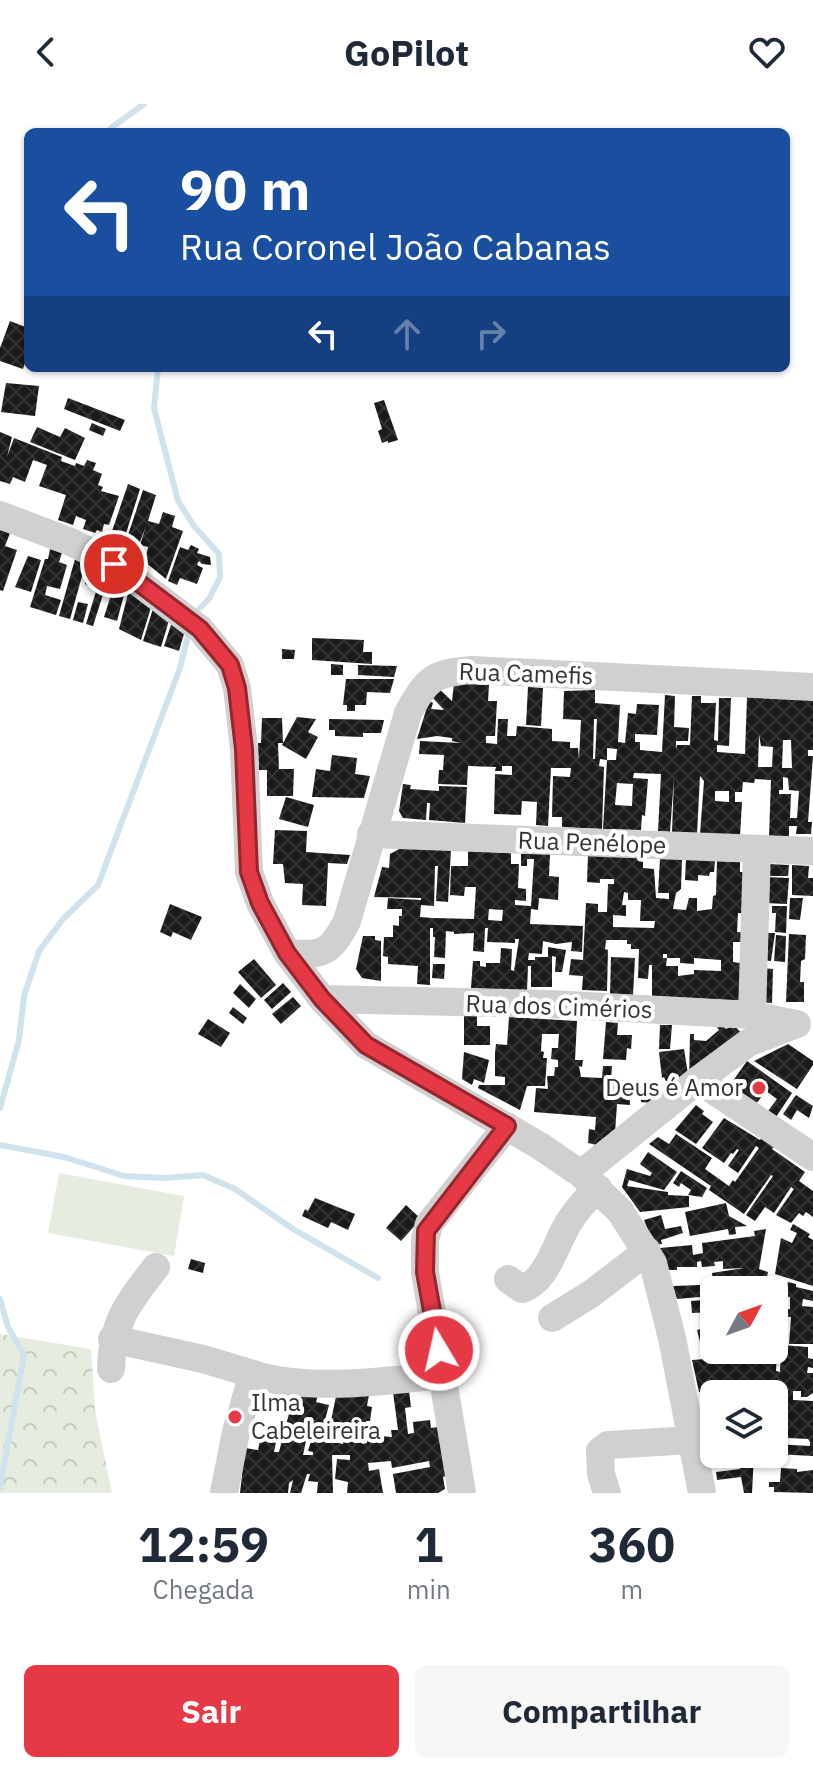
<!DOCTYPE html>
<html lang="pt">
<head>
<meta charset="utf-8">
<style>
	:root { --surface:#fff; --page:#f6f6f7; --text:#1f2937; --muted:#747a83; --accent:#e63946 }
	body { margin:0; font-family:"IBM Plex Sans",sans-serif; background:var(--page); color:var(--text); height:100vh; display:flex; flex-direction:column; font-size:30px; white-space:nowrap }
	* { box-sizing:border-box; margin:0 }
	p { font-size:26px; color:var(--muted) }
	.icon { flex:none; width:44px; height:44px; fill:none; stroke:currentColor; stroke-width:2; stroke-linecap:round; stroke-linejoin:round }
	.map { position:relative; height:1389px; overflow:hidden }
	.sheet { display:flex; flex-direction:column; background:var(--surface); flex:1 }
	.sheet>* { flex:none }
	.guide { position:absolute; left:24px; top:24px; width:766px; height:244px; border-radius:12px; box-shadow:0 2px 6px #0004; background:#1a4fa0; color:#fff; overflow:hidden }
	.needle { width:52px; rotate:49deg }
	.tools { position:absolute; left:700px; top:1172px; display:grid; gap:16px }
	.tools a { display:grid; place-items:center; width:88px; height:88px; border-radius:12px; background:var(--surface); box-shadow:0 2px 6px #0004; font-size:40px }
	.pin { position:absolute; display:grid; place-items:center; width:68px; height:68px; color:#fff; margin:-34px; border:4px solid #fff; border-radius:50%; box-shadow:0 2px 8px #0007 }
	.me { position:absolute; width:88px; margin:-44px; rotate:351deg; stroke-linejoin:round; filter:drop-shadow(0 0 6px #0008) }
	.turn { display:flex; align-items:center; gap:28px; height:168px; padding:0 24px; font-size:36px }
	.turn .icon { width:104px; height:104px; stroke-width:2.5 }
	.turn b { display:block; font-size:56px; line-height:68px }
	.lanes { display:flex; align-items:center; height:76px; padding:0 24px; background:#0003; justify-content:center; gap:40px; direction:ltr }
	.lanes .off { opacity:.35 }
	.eta { display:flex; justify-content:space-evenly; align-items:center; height:136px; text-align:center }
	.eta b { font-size:48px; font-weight:800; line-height:56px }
	.action { display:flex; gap:16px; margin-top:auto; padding:16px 24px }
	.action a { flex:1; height:92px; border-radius:12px; background:var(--accent); color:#fff; font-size:32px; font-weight:800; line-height:92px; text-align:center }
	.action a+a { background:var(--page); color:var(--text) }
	header { display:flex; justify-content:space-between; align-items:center; height:104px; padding:0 24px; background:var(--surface); font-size:36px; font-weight:800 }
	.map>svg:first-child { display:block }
	.forest { fill:url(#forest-crowns) }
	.garden { fill:#e6ecdf }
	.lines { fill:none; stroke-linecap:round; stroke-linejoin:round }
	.stream { stroke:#cfe2ee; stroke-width:6 }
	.building { fill:url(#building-cross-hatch); fill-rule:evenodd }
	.minor { stroke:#d0d0d0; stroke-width:28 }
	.route-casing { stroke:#96252e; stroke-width:20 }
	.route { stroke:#e63946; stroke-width:14 }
	.poi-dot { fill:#e63946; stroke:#fff; stroke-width:3 }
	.labels { text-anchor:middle; stroke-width:8; stroke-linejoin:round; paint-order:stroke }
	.street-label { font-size:24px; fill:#333; stroke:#fff }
	.poi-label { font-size:24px; fill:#333; stroke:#fff; text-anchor:end }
</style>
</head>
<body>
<header><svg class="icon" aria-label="back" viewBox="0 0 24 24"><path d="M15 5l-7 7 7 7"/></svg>GoPilot<svg class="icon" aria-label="heart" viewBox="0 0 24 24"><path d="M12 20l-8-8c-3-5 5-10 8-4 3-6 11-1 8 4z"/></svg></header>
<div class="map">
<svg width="813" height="1389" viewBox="0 0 813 1389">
	<defs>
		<pattern id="forest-crowns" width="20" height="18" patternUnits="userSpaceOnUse" patternTransform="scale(2)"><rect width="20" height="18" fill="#e6ecdf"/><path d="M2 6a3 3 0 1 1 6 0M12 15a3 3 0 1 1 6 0" fill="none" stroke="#c6cbc0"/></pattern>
		<pattern id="building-cross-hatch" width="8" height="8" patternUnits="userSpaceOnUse" patternTransform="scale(2)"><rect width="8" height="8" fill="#1a1a1a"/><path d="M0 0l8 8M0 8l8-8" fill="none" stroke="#333"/></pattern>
	</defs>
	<rect width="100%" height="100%" fill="#fff"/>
	<path class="forest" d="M0,1230L91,1245L95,1306L112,1389H0Z"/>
	<path class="garden" d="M59,1069L184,1092L174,1152L48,1129Z"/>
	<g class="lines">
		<path class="stream" d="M109,28L111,24L144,0
			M158,264L154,304L178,397L194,422L219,450L220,473L209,495L194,510
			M0,1004L19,936L24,892L39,847L63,815L98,781L180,564L189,528
			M0,1041L64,1053L124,1072L164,1074L203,1071L235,1085L293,1125L378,1174
			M0,1195L8,1223L24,1251L0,1383"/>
	</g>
	<path class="building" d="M10,217L28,224V250L23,265L0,257V244Z
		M6,279L39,282L35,312L1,308Z
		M68,294L125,316L120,327L64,305Z
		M384,296L398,336L388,339V337L382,339L378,327L382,325L374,299Z
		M92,319L106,325L103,332L89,326Z
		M37,323L60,333L65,324L85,334L75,356L30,338Z
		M0,328L12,333L7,353L14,334L62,353L61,357L75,362L76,359L84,362L87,356L96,359L93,366L102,370L98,381L103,383L101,387L119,392L109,421L104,420L102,428L97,426L95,429L83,425L86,416L76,412L73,421L58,416L66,391L39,382L47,361L33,356L25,378L13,373L10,380L0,377Z
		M128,380L140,385L123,439L112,435L111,430Z
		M143,386L156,391L148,417L159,420L163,408L175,412L172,423L183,427L166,475L145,458L148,443L140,441L146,422L135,451L125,440Z
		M0,426L10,429L5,442L17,446L3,487L0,486Z
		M191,441L199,445L197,449L210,453L211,461L202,460L199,457L197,461L203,464L197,480L180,474L177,481L168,477L180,443L188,446Z
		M50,445L62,449L59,458L67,461L60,485L47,482L45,491L61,496L56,511L30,503L45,455H48Z
		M28,452L41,456L31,488L15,483Z
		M75,455L86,458L70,515L59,512Z
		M91,460L100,462L96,475L92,474L90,482L85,480Z
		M103,465L115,469L111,483L106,481L93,522L86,520Z
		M117,472L128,476L117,517L104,513Z
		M131,478L153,497L141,536L119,525Z
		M78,498L88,500L83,519L73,516Z
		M155,498L170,513L161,543L143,537Z
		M172,518L184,530L179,547L164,542Z
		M312,534L364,536L363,548H372V560L312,556Z
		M282,545L295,546L294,555H282Z
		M331,560L343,561V571H331Z
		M358,561L397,562L394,573L358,571Z
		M346,575H394L390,589L367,588L366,601H355V607H347V601H343Z
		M454,579L489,581L488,597H497L495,632H486V639L497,640L498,615H508L507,632H516L517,622L552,625V637L570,638V644H578L579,655L581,616L563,615L564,587L595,586V599L620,601L618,638L625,639L628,609L636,610L637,600L659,601L657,631L635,630V638H640V646L662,648L665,591L675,592L674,623L689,624L688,637H676V645L677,641H690L692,592H701V599H716L714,636L718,637L719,594H731L729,642L717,641V648L745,650L747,593L813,595V646H808V652H813L808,718H812L811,730H796L797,722H789V734L769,733L771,676L755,675L754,679L743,678L742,688H735V698H742L740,732L700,730L704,677L700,672L697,730L672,728L674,674L670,728L658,727L661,670L634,669L633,674L648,675L645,712L642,711L641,726L603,725L607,656H616L617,645L607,644V656L600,655L599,662L604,663L602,725L562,723V713H552L553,672L570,673L571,664H551L548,722L536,721L537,698L522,697L521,711L494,710L495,670L512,671V662H502V667H495L496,663L468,662L467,681L438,680L439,666H443L444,651L419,650L420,637L461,639L452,637V634L437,632L417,635L429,597L433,599L431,605L444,606L431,592L437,583L452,597ZM594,615H597L595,655H593ZM759,631L761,642L773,643L772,663H758ZM783,636H791L792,664H782ZM783,673L788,674L789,686L799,687L797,714H790L791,690H779V686H783ZM617,679L633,680L632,702L615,701ZM715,687H729V698L715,697Z
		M528,583L543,584L541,622L526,621Z
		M297,613L316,615L308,628L318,633L306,655L282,641Z
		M262,614H282L283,639H278L279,665H294L293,692H267V666H259L258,639H261Z
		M329,615L384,616L381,629H363V633L335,632V626H329Z
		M332,651L357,654L355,670L370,672L364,694L312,693L316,665L330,667Z
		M403,680L411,681L410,685L439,687V682L467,683L465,719L429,716L430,699H427L426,716L403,714L399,707Z
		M286,693L314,701L308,723L279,715Z
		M275,726L307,727L306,748L350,751L347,760L328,759L326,802L302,801L303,780L285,779L283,760H273Z
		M401,744L451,746L448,798L436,797L438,762H435L434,802L421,801L420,813L433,814L474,815L476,783H465L464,792L450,791L451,762H468V747L511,749V760H519L518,784L526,785V797L515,796V801L531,802L534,755H527V762H521V750H550L549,772L559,773L558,796L539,794L538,806L531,805L530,820L583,822L582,848L571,847L572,838L556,840L543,837L542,850L529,849L528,856H535V853H548V843L566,846L562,868H555L556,853L552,852V883H531V862H528L527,887L471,884L473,857H480V862L486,863V859H500L501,844L512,845L511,866L514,867L519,835H515V839L487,838L488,824H485L484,848L473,847L474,829L454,830V828L446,827L445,854L434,853L435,833H433V824H430V881L417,880L418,862L388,860V853L383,852L384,833H393V821L399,822V812H402V805H387L388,794L421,796V794L374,793L382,763L389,764L390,750ZM489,805L503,806L502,817L488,816Z
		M588,751L643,753V764L654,765L656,794L669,795V789H658L660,754L682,755L681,785L676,789L673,805L686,806L689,794H697V807L712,805L713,792L716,791L717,757L740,758V768L754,769L751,810L738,809L737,828L751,829L747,897L652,892V861H649L648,875L638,874L639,845H631V840H627V836H606L605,845L608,846L607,887L582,886L583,872L569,871L571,855L583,856L586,799L598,800V808H607L608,780H614V775H600V779L587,778ZM624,788L628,789V796H641L640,817H655L654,824L613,823V811L626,812V801H622ZM733,838H742V856L739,859L733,858ZM663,850H667V854H680V859L694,860V854L721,856V867L694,866V870L678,872V862H666L667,854H663Z
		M686,755L715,757L714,768H710L709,772L698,771V777L685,776Z
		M768,760L789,761L788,772H768Z
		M792,761L809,762L808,774H813V792L792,791Z
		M766,773L789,774L787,800L765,799Z
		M790,794H803L800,816L789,815Z
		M170,800L202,813L191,836L173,828L171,833L160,828Z
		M772,802H787L786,829L775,828L776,809H772Z
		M765,829H775L771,857L760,856Z
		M789,830L806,831L805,855L801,857L800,878H804V898H786Z
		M776,831L786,832L785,858L774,857Z
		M363,832H375V836L381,837V877L362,874L356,865Z
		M611,853L635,854L633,891L610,890Z
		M254,855L276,881L261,894L238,868Z
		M433,860H445L444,875L432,874Z
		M761,864L773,865L772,899L760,898Z
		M283,879L291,888L272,905L264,896Z
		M240,880L256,895L249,904L233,889Z
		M293,893L301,902L281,920L272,910Z
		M233,903L247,914L243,920L229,909Z
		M464,912H477V922H490V941H464Z
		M509,913L577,917L575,956H583L582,963L579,962L581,973L602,974L603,962H612L611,976L629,977L630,1001L617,1000L615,1029L601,1042L588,1039L589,1025L595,1026L596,1013L534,1008L536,984L548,985L547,972H554L555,963H558V956L551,955L552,944H558L559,930H542L541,947L544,948L543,954H547L545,982H527L520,1006L478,984L479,981H505V973L495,972V949L496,940L507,941Z
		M208,915L230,929L221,943L198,930Z
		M606,918L618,919L617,931H632L631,945L627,944L626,956L603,955Z
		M715,920H722L726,925L734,921L743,931L689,976L690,930H694V936L706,937L719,926Z
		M660,921H672L670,945H659Z
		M788,940L813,957V961L797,985L754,957Z
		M684,945L689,976L670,986L664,973L662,974L659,948Z
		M464,948L489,956L484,979L474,975L472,981L462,975Z
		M747,957L792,989L776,1013L768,1007L777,995L766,987L756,1000L730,981Z
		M637,976L658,977L657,989H652V999L641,998V989L636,988Z
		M796,991L813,1002L809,1014L797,1006L791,1016L783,1010Z
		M696,1001L704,1007L702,1010L713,1018L696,1040L675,1026Z
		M724,1014L760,1036L763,1032L776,1041L772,1045L805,1068L799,1077L813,1087V1113L806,1108L803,1112L799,1109L791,1119L776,1111L794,1085L791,1083L774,1109L765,1103L755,1117L746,1111L773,1072L771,1071L744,1110L709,1086L711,1082L649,1040L658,1033L669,1040L676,1030L712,1054L705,1065L729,1082L733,1076L735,1078L759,1044L756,1042L738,1069L728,1062L739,1046L737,1045L733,1050L731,1049L724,1059L702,1044Z
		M648,1048L677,1068L664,1086L629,1076L627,1082L668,1088V1091L689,1092V1103L640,1108L622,1083L627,1065L650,1072L652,1069L640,1060Z
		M681,1067L707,1084L702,1093L688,1091L691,1086L681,1079L679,1083L673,1079Z
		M315,1094L355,1110L348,1126L331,1118L328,1124L302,1112L305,1105L308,1107Z
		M726,1099L729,1112L747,1122L735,1123L736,1130L729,1131L728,1125L690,1132L685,1108Z
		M406,1101L421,1115L401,1137L386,1124Z
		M661,1111L665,1125L681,1122L683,1129L661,1136L662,1140L654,1141L644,1116Z
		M793,1120L810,1130L808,1133L813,1136V1182L775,1170L781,1134L792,1139L797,1129L790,1126Z
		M766,1125L759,1165L768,1168L766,1178L787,1182L788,1178L796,1180V1183L813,1187V1197L803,1195L802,1202L813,1203V1240H789L791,1213L778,1212V1205H790V1193L774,1190V1186H758L759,1177H749V1186H714L712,1169L744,1164L723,1165V1157L714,1158L715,1162L702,1163L701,1157L697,1158V1163H677V1166H667L660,1144L692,1141L693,1151L703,1149L702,1139L755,1132L754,1127Z
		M191,1155L205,1159L203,1169L188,1165Z
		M700,1181V1193L677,1195L673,1182Z
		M703,1196L704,1198L714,1197V1208L692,1209L691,1197Z
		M714,1222V1243L702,1246L697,1226Z
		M774,1225L786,1226L785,1239H774Z
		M781,1241L808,1243V1254L813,1255V1264L808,1263L807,1269H813V1289L807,1293H801V1287H793V1296L813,1297V1352L774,1350V1340L810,1342V1338L808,1335L787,1334L786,1337H775L777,1307H782V1295H774V1290H737L736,1284L699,1288L692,1256L757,1251L758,1266L757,1246H777L776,1267L780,1268Z
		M409,1287L411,1303L405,1304L408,1330L414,1329L413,1318L430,1316L431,1324L438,1323L446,1372L443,1373L445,1385L438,1389H396L393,1370L430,1363L429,1357L392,1364L391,1357L368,1359L369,1367L379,1365L383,1389H347L348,1378L335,1375L337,1355L350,1356V1351H332L333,1389H317L318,1378L308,1377L310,1370H307L301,1389H290L293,1376L289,1379L288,1389H240L245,1344L258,1346L262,1326L278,1329L274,1348H279L294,1290L318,1291L316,1298L329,1301L320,1335L343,1340L346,1325L333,1323L331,1332H328L336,1292L369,1291L367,1302L372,1303L370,1317H366L362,1340L367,1339L368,1331L392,1333L391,1326H398L393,1288ZM307,1332L312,1334L308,1347L313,1348V1351H303Z
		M714,1295V1311L704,1313L701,1296Z
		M738,1350H754L752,1389H744L741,1373L717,1376L716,1368L740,1365Z
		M781,1364L797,1365V1368L813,1366V1389L774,1388V1383H769V1378H780Z"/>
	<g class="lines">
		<path class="minor" d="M0,411L71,438L114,460L200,525L230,561L237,584L244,645L249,768L260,799L287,849L322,895L366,941L540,1042L581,1070L620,1107L653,1159L672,1234L702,1389
			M371,730L813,747
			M287,849C322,852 330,850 347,817L408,609C427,575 432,569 472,566L813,583
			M322,895L550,900L752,911L796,920
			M752,911L757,745
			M698,976L813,1053
			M581,1070L698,976L748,939L797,920
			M508,1175L522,1185C547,1178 556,1138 569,1118C577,1105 586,1095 598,1084
			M552,1214L591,1190L647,1147
			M112,1235L203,1255L253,1270
			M111,1265C112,1218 128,1199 156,1163
			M224,1389L236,1328L253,1270C307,1288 388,1277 443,1271
			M462,1389L425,1168V1136L429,1120L507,1022
			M607,1389L601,1370L600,1347L608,1341L692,1336"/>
	</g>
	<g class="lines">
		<g class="route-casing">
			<path id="route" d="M114,460L200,525L230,561L237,584L244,645L249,768L260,799L287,849L322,895L366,941L507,1022L426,1127L425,1168L439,1246"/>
		</g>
		<use href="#route" class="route"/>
	</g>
	<g class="poi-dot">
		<circle cx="759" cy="984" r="8"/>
		<circle cx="235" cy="1313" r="8"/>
	</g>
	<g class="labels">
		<g class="street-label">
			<text transform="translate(526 570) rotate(2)" y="8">Rua Camefis</text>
			<text transform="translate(592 739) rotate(2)" y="8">Rua Penélope</text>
			<text transform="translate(559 903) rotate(2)" y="8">Rua dos Cimérios</text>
		</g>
		<g class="poi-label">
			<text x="743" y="992">Deus é Amor</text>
			<text x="251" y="1307" text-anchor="start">Ilma<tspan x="251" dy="28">Cabeleireira</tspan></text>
		</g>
	</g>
</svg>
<div class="tools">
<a><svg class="needle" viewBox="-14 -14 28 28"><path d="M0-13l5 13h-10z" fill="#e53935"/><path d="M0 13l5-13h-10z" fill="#747a83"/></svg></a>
<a><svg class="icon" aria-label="layers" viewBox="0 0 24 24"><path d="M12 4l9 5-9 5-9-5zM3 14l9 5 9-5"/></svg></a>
</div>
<div class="pin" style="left:114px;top:460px;background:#d93025"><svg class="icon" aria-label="arrive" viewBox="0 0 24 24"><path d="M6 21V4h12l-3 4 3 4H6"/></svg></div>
<svg class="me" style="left:439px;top:1246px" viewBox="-20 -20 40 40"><circle r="17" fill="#e63946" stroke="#fff" stroke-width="3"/><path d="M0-11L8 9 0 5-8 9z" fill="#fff"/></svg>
<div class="guide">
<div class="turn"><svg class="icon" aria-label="left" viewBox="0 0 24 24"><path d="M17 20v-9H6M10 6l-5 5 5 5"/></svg><div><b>90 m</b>Rua Coronel João Cabanas</div></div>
<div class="lanes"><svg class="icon" aria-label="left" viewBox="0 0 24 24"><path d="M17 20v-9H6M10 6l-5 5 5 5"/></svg><svg class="icon off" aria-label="ahead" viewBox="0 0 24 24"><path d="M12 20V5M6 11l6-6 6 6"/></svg><svg class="icon off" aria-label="right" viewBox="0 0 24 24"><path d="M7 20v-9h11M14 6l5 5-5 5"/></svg></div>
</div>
</div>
<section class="sheet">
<div class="eta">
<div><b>12:59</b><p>Chegada</p></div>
<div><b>1</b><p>min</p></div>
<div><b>360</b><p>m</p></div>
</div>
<div class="action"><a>Sair</a><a>Compartilhar</a></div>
</section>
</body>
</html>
